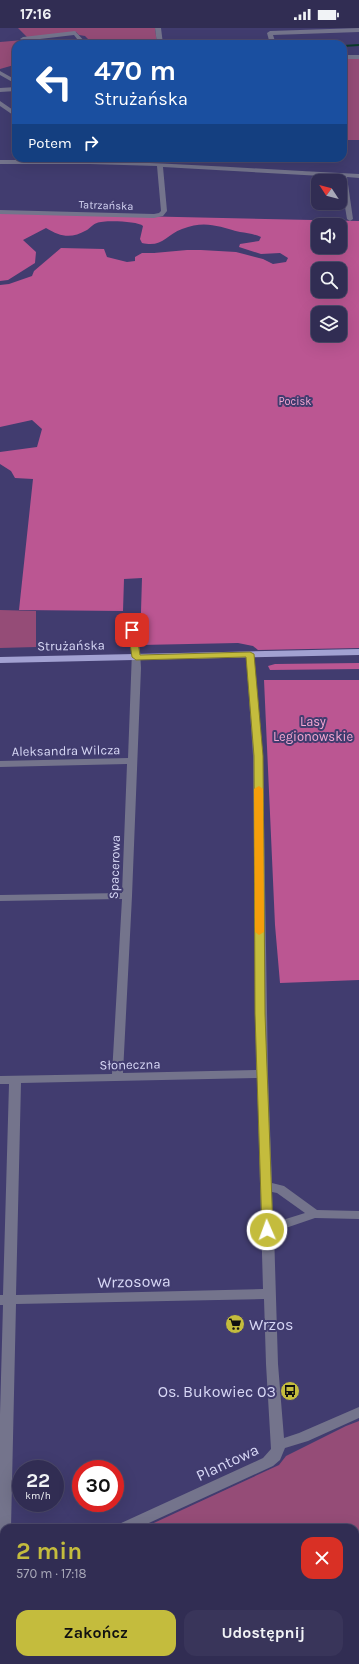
<!DOCTYPE html>
<html lang="pl">
<head>
<meta charset="utf-8">
<style>
	:root { --surface:#312d53; --page:#39355a; --text:#f1f3f6; --muted:#a8a8b8; --line:#4c496a; --accent:#c4bc3d }
	body { margin:0; font-family:Karla,sans-serif; background:var(--page); color:var(--text); height:100vh; display:flex; flex-direction:column; font-size:15px; white-space:nowrap }
	* { box-sizing:border-box; margin:0 }
	p { font-size:13px; color:var(--muted) }
	.icon { flex:none; width:22px; height:22px; fill:none; stroke:currentColor; stroke-width:2; stroke-linecap:round; stroke-linejoin:round }
	.map { position:relative; flex:1; overflow:hidden }
	.drawer { position:absolute; left:0px; top:1496px; width:359px; height:140px; display:flex; flex-direction:column; background:var(--surface); border-radius:12px 12px 0 0; box-shadow:0 4px 16px #0002,0 0 0 1px var(--line) }
	.drawer>* { flex:none }
	.banner { position:absolute; left:12px; top:12px; width:335px; height:122px; border-radius:12px; box-shadow:0 4px 16px #0002,0 0 0 1px var(--line); background:#1a4fa0; color:#fff; overflow:hidden }
	.needle { width:26px; rotate:306deg }
	.fabs { position:absolute; left:311px; top:146px; display:grid; gap:8px }
	.fabs a { display:grid; place-items:center; width:36px; height:36px; border-radius:8px; background:var(--surface); box-shadow:0 4px 16px #0002,0 0 0 1px var(--line); font-size:20px }
	.speed { position:absolute; left:12px; top:1432px; display:flex; gap:8px; font-size:20px; font-weight:700; text-align:center }
	.speed>* { display:grid; place-content:center; width:52px; height:52px; border-radius:50%; background:var(--surface); box-shadow:0 4px 16px #0002,0 0 0 1px var(--line); line-height:1 }
	.speed small { font-size:10px; font-weight:400 }
	.speed .limit { border:6px solid #d22; background:#fff; color:#111 }
	.pin { position:absolute; display:grid; place-items:center; width:34px; height:34px; color:#fff; margin:-17px; border-radius:8px; box-shadow:0 2px 6px #0006 }
	.me { position:absolute; width:44px; margin:-22px; rotate:358deg; stroke-linejoin:round; filter:drop-shadow(0 0 3px #0008) }
	.turn { display:flex; align-items:center; gap:14px; height:84px; padding:0 16px; font-size:18px }
	.turn .icon { width:52px; height:52px; stroke-width:2.5 }
	.turn b { display:block; font-size:28px; line-height:34px }
	.then { display:flex; align-items:center; height:38px; padding:0 16px; background:#0003; gap:8px; font-size:15px }
	.round { display:grid; place-items:center; flex:none; width:42px; height:42px; border-radius:12px; background:var(--page) }
	.summary { display:flex; align-items:center; justify-content:space-between; height:68px; padding:0 16px }
	h1 { font-size:24px; font-weight:700; line-height:30px; color:var(--accent) }
	.button { display:flex; gap:8px; margin-top:auto; padding:8px 16px }
	.button a { flex:1; height:46px; border-radius:12px; background:var(--accent); color:#111; font-size:16px; font-weight:700; line-height:46px; text-align:center }
	.button a+a { background:var(--page); color:var(--text) }
	.status { display:flex; justify-content:space-between; align-items:center; height:28px; padding:0 20px; background:var(--surface); direction:ltr }
	.status svg { height:11px; fill:currentColor }
	.map>svg:first-child { display:block }
	.green { fill:#954c77 }
	.forest { fill:#bb5692; fill-rule:evenodd }
	.lines { fill:none; stroke-linecap:round; stroke-linejoin:round }
	.stream { stroke:#0b3b2b; stroke-width:2 }
	.minor { fill:#74748c; fill-rule:evenodd }
	.major { fill:#a2a1d2; fill-rule:evenodd }
	.rail { stroke:#a7a5ca; stroke-width:4; stroke-dasharray:2.5 5; stroke-linecap:butt }
	.route { fill:#c4bc3d; stroke:#7f7a28 }
	.slow { fill:#f59e0b }
	.labels { text-anchor:middle; stroke-width:4; stroke-linejoin:round; paint-order:stroke }
	.far-street-label { font-size:11px; fill:#d7d7f5; stroke:#413c6f }
	.far-park-label { font-size:11px; fill:#f5a6d1; stroke:#413c6f }
	.street-label { font-size:13px; fill:#d7d7f5; stroke:#413c6f }
	.park-label { font-size:13px; fill:#f5a6d1; stroke:#413c6f }
	.near-street-label { font-size:16px; fill:#d7d7f5; stroke:#413c6f }
	.near-poi-label { font-size:16px; fill:#d7d7f5; stroke:#413c6f; text-anchor:start }
</style>
</head>
<body>
<div class="status"><b>17:16</b><svg viewBox="0 0 49 12"><path d="M0 12V9h3v3zM5 12V6h3v6zM10 12V3h3v9zM15 12V0h3v12zM26 1h20v11H26zM47 4h2v5h-2z"/></svg></div>
<div class="map">
<svg width="359" height="1636" viewBox="0 0 359 1636">
	<rect width="100%" height="100%" fill="#413c6f"/>
	<path class="green" d="M18,0H155L157,16H105L97,12H89L85,8L79,7L76,4L28,10Z
		M35,11L40,16H16V38L14,37L0,41V14Z
		M359,30V112H343V31Z
		M0,582L36,583V619L0,620Z
		M359,1393V1541H355V1500H143L279,1437L286,1428L346,1398Z"/>
	<path class="forest" d="M0,185L359,193V620L258,622L253,618L238,615L140,617L142,550L124,551L123,583L19,582L33,451L15,450L11,443L0,436V424L37,419L42,401L32,392L0,399V257L9,256L32,248L34,243L61,220L104,221L107,229L127,234L135,233V229L142,225H154L187,222H201L236,224L263,231L273,236L286,234L288,230L280,225L261,226L239,219L240,216L259,213L261,209C254,206 247,205 240,204C217,198 205,192 182,201C166,207 162,220 142,215L140,211L143,198C138,193 103,192 97,195C93,196 90,200 87,202C71,211 61,209 46,200L23,212L36,224L35,235L8,252L0,253ZM318,197H340V219H318ZM318,241H340V263H318ZM318,285H340V307H318Z
		M359,635V641L270,642L268,638L275,636Z
		M264,652H359V952L280,955L275,897Z
		M355,1621H359V1636H0L87,1632H355Z"/>
	<g class="lines">
		<path class="stream" d="M343,18L359,17"/>
		<path class="minor" d="M155,0H161L163,16H157Z
			M359,0V4L273,7L276,16H270L267,5L270,3Z
			M75,3L87,16H81L74,7L23,13L20,11L23,9Z
			M343,27H359V31H343Z
			M0,43L16,52V56L0,47Z
			M16,59V63L0,64V60Z
			M0,73L16,84V89L0,78Z
			M0,132C120,131 239,140 359,146V150L347,149L353,191L350,193L347,191L340,149L163,139L167,183L163,188L154,190L0,186V182L154,186L159,185L161,183L157,138L90,136H0Z
			M130,588L134,591L140,623L141,640L132,868L123,1045L256,1042L253,728L246,626L247,624H253L263,728L268,1046L272,1155L284,1158L317,1182L359,1183V1191L315,1190L274,1204L278,1336L284,1410L299,1405L359,1379V1390L308,1413L285,1420L280,1432L273,1438L138,1500H117L119,1496L263,1430L271,1421L266,1336L264,1271L16,1276L11,1500H4L3,1532L0,1531V1386L3,1277H0V1267H3L9,1056H0V1048L112,1046L122,871L0,873V867L122,865L127,736L0,739V733L128,730L132,623L126,591ZM257,1050L263,1261L16,1267L21,1055ZM272,1164L277,1165L305,1185L273,1195Z"/>
		<path class="major" d="M359,621V627L0,635V629Z"/>
		<path class="rail" d="M355,1556L359,1555
			M355,1562H359
			M0,1567H4
			M355,1569H359
			M355,1579H359
			M0,1580H4
			M0,1591H4"/>
	</g>
	<path class="route" d="M129,600H135L136,602L140,627L250,624L254,626L263,728L265,986L273,1202L271,1205L267,1206L263,1205L262,1202L255,986L254,728L246,629L136,632L132,629L128,602Z"/>
	<path class="slow" d="M259,758L263,761L264,904L259,907L255,904L254,761Z"/>
	<defs>
		<g id="supermarket-disc" transform="scale(1)"><circle r="9.5" fill="#c4bc3d" stroke="#413c6f"/><path d="M-6-5.5h2.5l.6 2H6L4.5 2H-2.5L-4.4-4H-6ZM-1.5 3.2a1.3 1.3 0 1 0 .1 0ZM3 3.2a1.3 1.3 0 1 0 .1 0Z" fill="#111"/></g>
		<g id="bus-disc" transform="scale(1)"><circle r="9.5" fill="#c4bc3d" stroke="#413c6f"/><path d="M-5-6H5V4H4V6H2V4H-2V6H-4V4H-5ZM-3.5-4V0h7V-4ZM-3.5 1.2v1.5H-2V1.2ZM2 1.2v1.5H3.5V1.2Z" fill="#111"/></g>
	</defs>
	<g fill-rule="evenodd">
		<use href="#supermarket-disc" x="235" y="1296"/>
		<use href="#bus-disc" x="290" y="1363"/>
	</g>
	<g class="labels">
		<g class="far-street-label">
			<text transform="translate(106 177) rotate(2)" y="4">Tatrzańska</text>
		</g>
		<g class="far-park-label">
			<text x="295" y="377">Pocisk</text>
		</g>
		<g class="street-label">
			<text transform="translate(71 617) rotate(-1)" y="5">Strużańska</text>
			<text transform="translate(66 722) rotate(-1)" y="5">Aleksandra Wilcza</text>
			<text transform="translate(114 839) rotate(-88)" y="5">Spacerowa</text>
			<text transform="translate(130 1036) rotate(-1)" y="5">Słoneczna</text>
		</g>
		<g class="park-label">
			<text x="313" y="698">Lasy<tspan x="313" dy="15">Legionowskie</tspan></text>
		</g>
		<g class="near-street-label">
			<text transform="translate(134 1253) rotate(-1)" y="6">Wrzosowa</text>
			<text transform="translate(227 1434) rotate(-25)" y="6">Plantowa</text>
		</g>
		<g class="near-poi-label">
			<text x="249" y="1302">Wrzos</text>
			<text x="276" y="1369" text-anchor="end">Os. Bukowiec 03</text>
		</g>
	</g>
</svg>
<div class="fabs">
<a><svg class="needle" viewBox="-14 -14 28 28"><path d="M0-13l5 13h-10z" fill="#e53935"/><path d="M0 13l5-13h-10z" fill="#a8a8b8"/></svg></a>
<a><svg class="icon" aria-label="sound" viewBox="0 0 24 24"><path d="M4 9h4l5-4v14l-5-4H4zM17 9q2 3 0 6"/></svg></a>
<a><svg class="icon" aria-label="search" viewBox="0 0 24 24"><circle cx="10" cy="10" r="6"/><path d="M15 15l6 6"/></svg></a>
<a><svg class="icon" aria-label="layers" viewBox="0 0 24 24"><path d="M12 4l9 5-9 5-9-5zM3 14l9 5 9-5"/></svg></a>
</div>
<div class="speed"><div>22<small>km/h</small></div><div class="limit">30</div></div>
<div class="pin" style="left:132px;top:602px;background:#d93025"><svg class="icon" aria-label="arrive" viewBox="0 0 24 24"><path d="M6 21V4h12l-3 4 3 4H6"/></svg></div>
<svg class="me" style="left:267px;top:1202px" viewBox="-20 -20 40 40"><circle r="17" fill="#c4bc3d" stroke="#fff" stroke-width="3"/><path d="M0-11L8 9 0 5-8 9z" fill="#fff"/></svg>
<div class="banner">
<div class="turn"><svg class="icon" aria-label="left" viewBox="0 0 24 24"><path d="M17 20v-9H6M10 6l-5 5 5 5"/></svg><div><b>470 m</b>Strużańska</div></div>
<div class="then">Potem<svg class="icon" aria-label="right" viewBox="0 0 24 24"><path d="M7 20v-9h11M14 6l5 5-5 5"/></svg></div>
</div>
<section class="drawer">
<div class="summary"><div><h1>2 min</h1><p>570 m · 17:18</p></div><a class="round" style="background:#d93025;color:#fff"><svg class="icon" aria-label="close" viewBox="0 0 24 24"><path d="M6 6l12 12M18 6L6 18"/></svg></a></div>
<div class="button"><a>Zakończ</a><a>Udostępnij</a></div>
</section>
</div>
</body>
</html>
